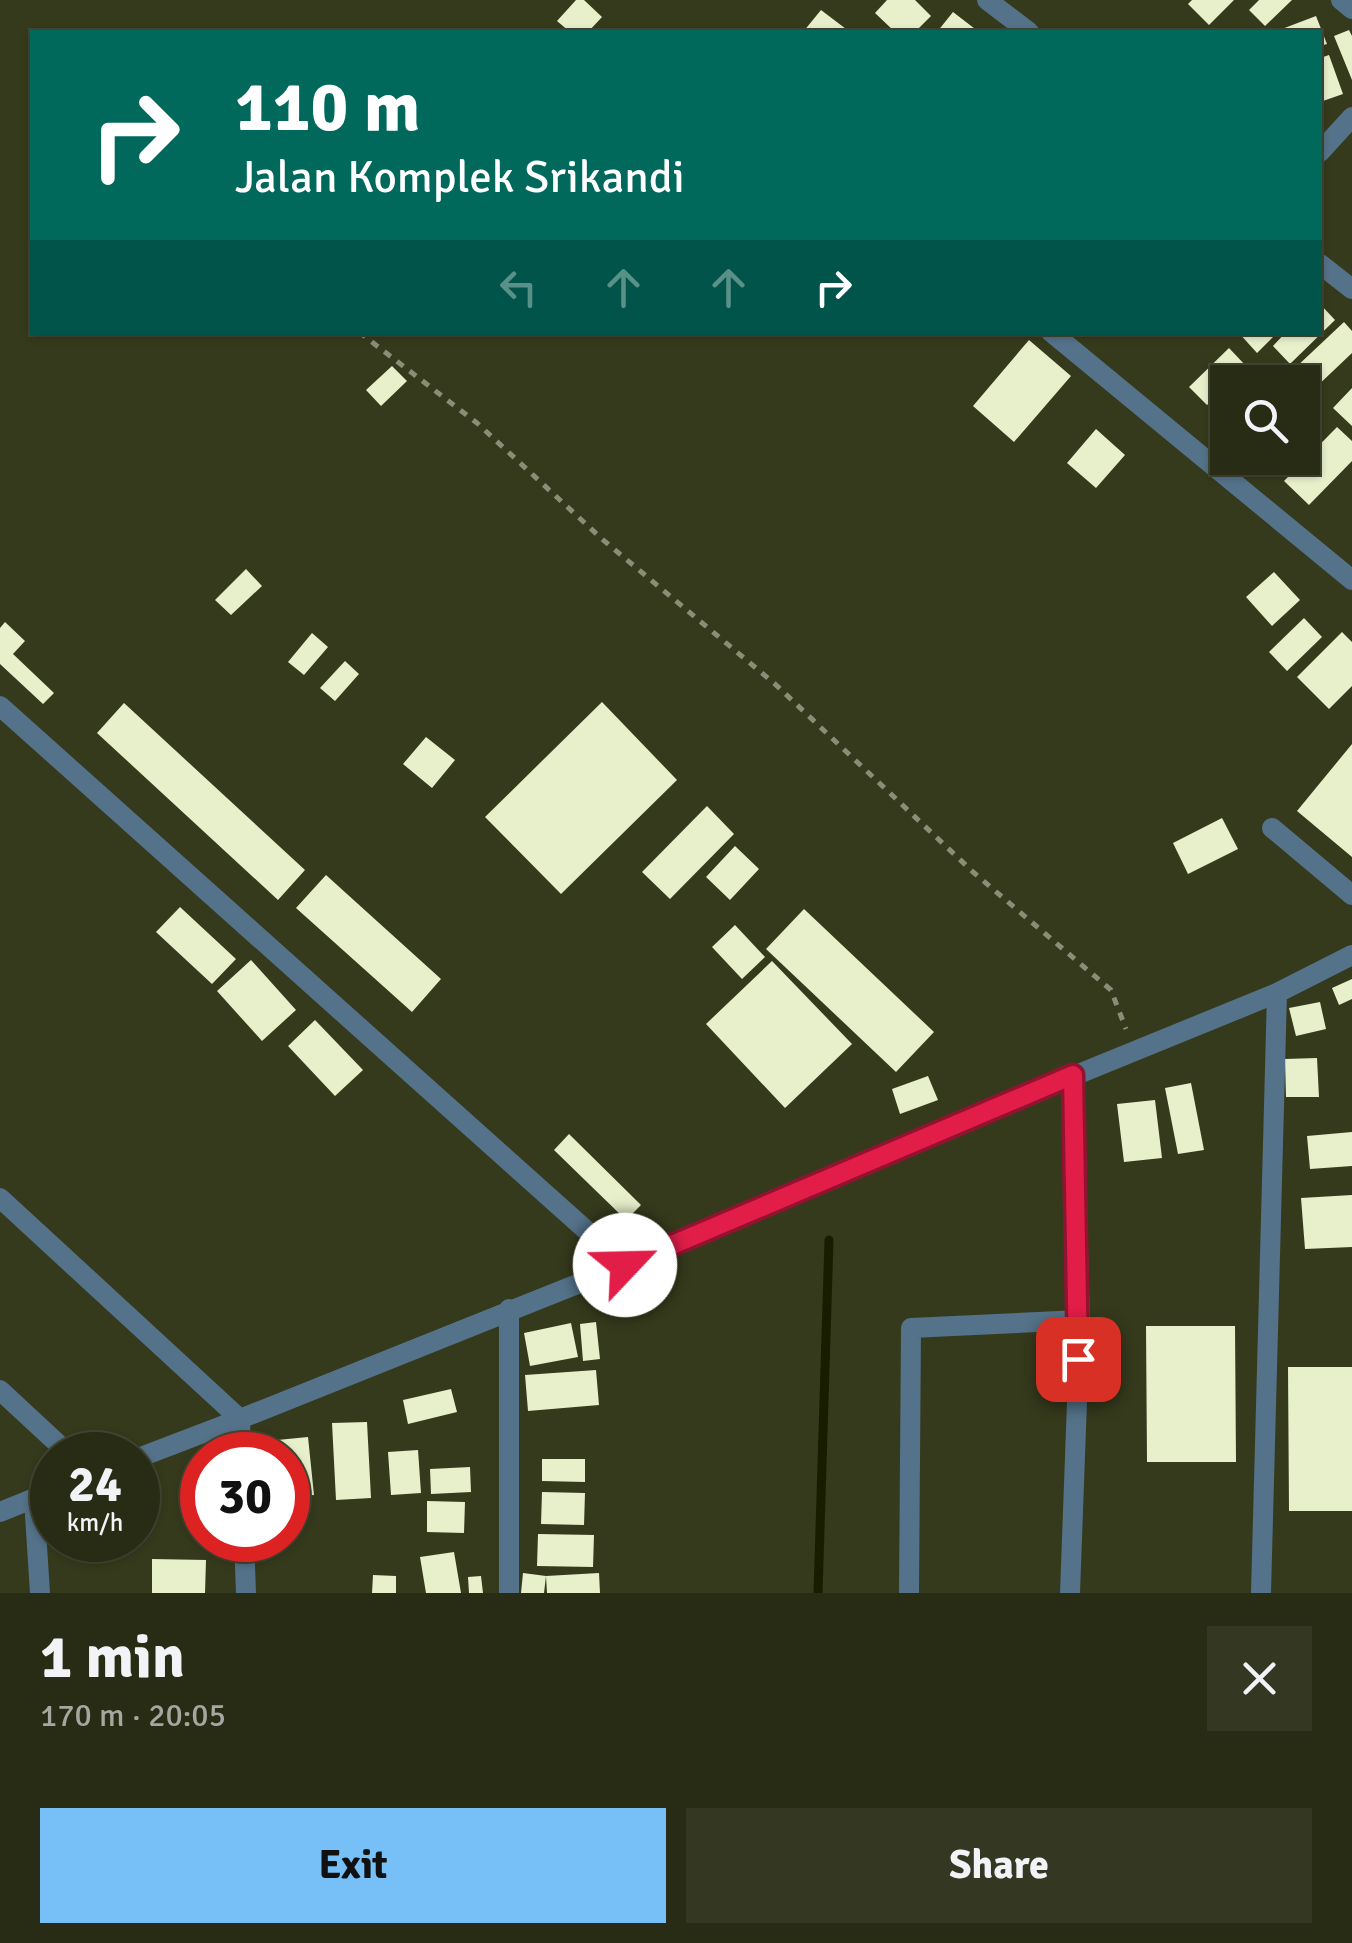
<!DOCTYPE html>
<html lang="en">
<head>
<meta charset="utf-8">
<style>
	:root { --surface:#282c15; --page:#343822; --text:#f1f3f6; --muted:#a5a7a0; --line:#444834; --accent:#76c0f7 }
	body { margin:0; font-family:Signika,sans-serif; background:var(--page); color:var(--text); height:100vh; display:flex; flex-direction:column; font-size:38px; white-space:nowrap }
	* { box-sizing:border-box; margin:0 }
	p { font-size:32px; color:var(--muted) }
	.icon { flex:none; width:55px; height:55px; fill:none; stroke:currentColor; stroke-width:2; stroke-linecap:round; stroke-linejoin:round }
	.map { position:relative; height:1593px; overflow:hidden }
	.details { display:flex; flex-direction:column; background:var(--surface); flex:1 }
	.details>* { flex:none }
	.hud { position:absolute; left:30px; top:30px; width:1292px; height:305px; border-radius:0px; box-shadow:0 2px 8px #0004,0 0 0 2px var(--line); background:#00695c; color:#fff; overflow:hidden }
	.controls { position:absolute; left:1210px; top:365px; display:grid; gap:20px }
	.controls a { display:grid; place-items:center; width:110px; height:110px; border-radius:0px; background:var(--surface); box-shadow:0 2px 8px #0004,0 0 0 2px var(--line); font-size:50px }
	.speed { position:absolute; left:30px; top:1432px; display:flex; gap:20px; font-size:50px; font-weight:700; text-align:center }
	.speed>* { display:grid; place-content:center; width:130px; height:130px; border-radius:50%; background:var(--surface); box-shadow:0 2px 8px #0004,0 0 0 2px var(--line); line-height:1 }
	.speed small { font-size:25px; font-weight:400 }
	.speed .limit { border:15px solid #d22; background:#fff; color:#111 }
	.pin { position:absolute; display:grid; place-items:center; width:85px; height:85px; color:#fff; margin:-42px; border-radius:20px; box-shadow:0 5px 15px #0006 }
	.me { position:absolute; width:110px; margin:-55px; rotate:66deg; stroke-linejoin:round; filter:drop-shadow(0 0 8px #0008) }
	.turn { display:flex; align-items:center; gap:35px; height:210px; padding:0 40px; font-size:45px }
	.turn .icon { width:130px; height:130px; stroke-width:2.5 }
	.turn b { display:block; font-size:70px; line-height:85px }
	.lanes { display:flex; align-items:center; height:95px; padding:0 40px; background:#0003; justify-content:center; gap:50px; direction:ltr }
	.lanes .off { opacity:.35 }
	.round { display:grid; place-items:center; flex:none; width:105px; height:105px; border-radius:0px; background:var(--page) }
	.summary { display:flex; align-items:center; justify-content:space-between; height:170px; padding:0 40px }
	h1 { font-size:60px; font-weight:700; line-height:75px }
	.primary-button { display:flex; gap:20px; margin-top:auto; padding:20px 40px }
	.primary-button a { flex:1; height:115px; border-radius:0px; background:var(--accent); color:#111; font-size:40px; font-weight:700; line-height:115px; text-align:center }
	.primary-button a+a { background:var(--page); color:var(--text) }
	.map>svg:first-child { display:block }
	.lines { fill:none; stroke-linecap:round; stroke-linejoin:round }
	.stream { stroke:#191d00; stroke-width:9 }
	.building { fill:#e7efcb }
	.path { stroke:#8a8e77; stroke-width:5; stroke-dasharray:8 8; stroke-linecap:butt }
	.street { stroke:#547289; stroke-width:20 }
	.route-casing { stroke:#92132f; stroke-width:25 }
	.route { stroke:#e11d48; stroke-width:18 }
</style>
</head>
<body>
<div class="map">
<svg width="1352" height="1593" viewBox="0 0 1352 1593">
	<rect width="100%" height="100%" fill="#363a1c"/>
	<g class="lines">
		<path class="stream" d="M818,1593L829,1240"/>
	</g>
	<path class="building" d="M576,0H584L602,17L588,32H570L557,21Z
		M887,0H915L931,16L915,32H895L875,13Z
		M1192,0H1234L1209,25L1188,4Z
		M1259,0H1292L1265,26L1249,10Z
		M821,10L850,32H803Z
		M953,12L979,32H937Z
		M1316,16L1327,44L1320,46V32H1274Z
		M1349,30L1352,36V80L1334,36Z
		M1329,55L1343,94L1320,102V58Z
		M1320,304L1335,320L1290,364L1273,346L1286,332H1320Z
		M1344,322L1352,331V353L1313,390L1294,369Z
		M1238,332H1278L1257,353Z
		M1029,340L1071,376L1014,442L973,406Z
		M1229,348L1247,367L1207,405L1189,387Z
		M392,366L407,381L381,406L366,390Z
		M1352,388V426L1333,408Z
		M1228,397V427L1212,412Z
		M1337,427L1352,441V461L1309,505L1284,481Z
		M1096,429L1125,455L1096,488L1067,463Z
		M246,569L262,586L231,615L215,600Z
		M1274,572L1300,600L1272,626L1246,597Z
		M1304,618L1322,637L1287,671L1269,652Z
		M5,622L25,641L13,654L54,693L43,704L0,664V628Z
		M1342,632L1352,642V686L1329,709L1297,677Z
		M312,633L328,647L304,675L288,662Z
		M345,661L359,674L335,701L320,688Z
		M602,702L677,780L561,894L485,817Z
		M124,703L305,870L278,900L97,733Z
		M426,737L455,760L432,788L403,764Z
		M1352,744V857L1297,811Z
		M707,806L734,834L670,899L642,872Z
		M1222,818L1238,849L1188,874L1173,843Z
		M735,846L759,869L730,900L706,877Z
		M326,875L441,979L412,1012L296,908Z
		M180,907L236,959L212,984L156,932Z
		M804,909L934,1032L896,1072L766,949Z
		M735,925L765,957L742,979L712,947Z
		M251,960L296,1010L262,1041L217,991Z
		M772,961L852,1044L785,1108L706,1024Z
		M1352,979V999L1339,1005L1332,988Z
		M1320,1002L1326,1029L1296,1036L1289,1008Z
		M315,1020L363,1070L335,1096L288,1046Z
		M1317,1058L1319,1097H1286L1285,1059Z
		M928,1076L938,1100L900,1114L892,1089Z
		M1191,1083L1204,1150L1178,1154L1165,1088Z
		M1155,1100L1162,1158L1124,1162L1117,1104Z
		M1352,1132V1166L1310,1169L1307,1136Z
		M569,1134L641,1205L626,1220L554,1150Z
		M1352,1195V1247L1305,1249L1301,1198Z
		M596,1322L600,1359L583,1361L580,1324Z
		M571,1323L578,1357L530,1366L524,1333Z
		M1146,1326H1235L1236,1462H1147Z
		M1288,1367H1352V1511H1289Z
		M596,1370L599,1405L528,1411L525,1375Z
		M451,1389L457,1412L408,1424L403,1400Z
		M367,1422L371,1498L336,1500L332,1423Z
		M308,1437L314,1495L288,1497V1455H268L267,1441Z
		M418,1450L421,1493L391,1495L388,1452Z
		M542,1459H585V1482L542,1481Z
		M470,1467L471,1492L431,1494L430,1469Z
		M542,1492L585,1493L584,1525L541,1524Z
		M427,1501L465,1502L464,1533L427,1532Z
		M538,1534L594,1535L593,1567L537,1566Z
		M454,1552L461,1593H426L420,1557Z
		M152,1559L206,1560L205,1593H152Z
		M523,1573L546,1576L544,1593H521Z
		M599,1573L600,1593H547L546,1576Z
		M373,1575L396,1576V1593H372Z
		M481,1576L483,1593H469L468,1577Z"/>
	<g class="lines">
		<path class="path" d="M359,332L477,423L602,539L775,684L973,872L1111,990L1126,1029"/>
		<path class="street" d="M987,0L1029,32
			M1341,0L1352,9
			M1320,152L1352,117
			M1320,264L1352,289
			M1051,332L1352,580
			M0,706L625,1265
			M1272,828L1352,895
			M0,1198L240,1419L625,1265L841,1171L1277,993L1352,955
			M509,1309V1593
			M0,1390L70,1455
			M138,1458L240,1419L241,1455
			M34,1499L40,1593
			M0,1512L52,1491
			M244,1540L246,1593
			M909,1593L911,1328L1080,1320
			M1070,1593L1080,1320L1073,1075
			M1261,1593L1277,993"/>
	</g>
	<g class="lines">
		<g class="route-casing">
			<path id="route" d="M625,1265L1073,1075L1078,1359"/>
		</g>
		<use href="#route" class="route"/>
	</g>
</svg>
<div class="controls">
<a><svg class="icon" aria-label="search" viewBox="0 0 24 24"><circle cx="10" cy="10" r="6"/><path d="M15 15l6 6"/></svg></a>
</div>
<div class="speed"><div>24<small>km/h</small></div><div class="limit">30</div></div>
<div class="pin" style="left:1078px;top:1359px;background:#d93025"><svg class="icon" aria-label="arrive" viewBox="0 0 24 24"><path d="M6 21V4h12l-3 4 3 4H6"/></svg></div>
<svg class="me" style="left:625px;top:1265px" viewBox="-20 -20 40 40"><circle r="19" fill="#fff"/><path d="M0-13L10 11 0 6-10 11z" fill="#e11d48"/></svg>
<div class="hud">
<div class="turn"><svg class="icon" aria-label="right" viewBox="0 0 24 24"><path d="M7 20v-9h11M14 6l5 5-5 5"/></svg><div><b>110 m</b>Jalan Komplek Srikandi</div></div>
<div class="lanes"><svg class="icon off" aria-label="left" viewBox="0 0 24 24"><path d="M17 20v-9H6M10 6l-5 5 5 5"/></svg><svg class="icon off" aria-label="ahead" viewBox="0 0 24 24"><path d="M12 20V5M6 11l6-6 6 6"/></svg><svg class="icon off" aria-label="ahead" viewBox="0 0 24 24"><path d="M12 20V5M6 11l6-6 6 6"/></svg><svg class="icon" aria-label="right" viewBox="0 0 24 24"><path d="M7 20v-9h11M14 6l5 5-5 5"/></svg></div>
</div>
</div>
<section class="details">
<div class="summary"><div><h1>1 min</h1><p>170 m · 20:05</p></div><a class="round"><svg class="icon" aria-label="close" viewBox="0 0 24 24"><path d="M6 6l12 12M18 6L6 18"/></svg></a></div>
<div class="primary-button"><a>Exit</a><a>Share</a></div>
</section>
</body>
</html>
